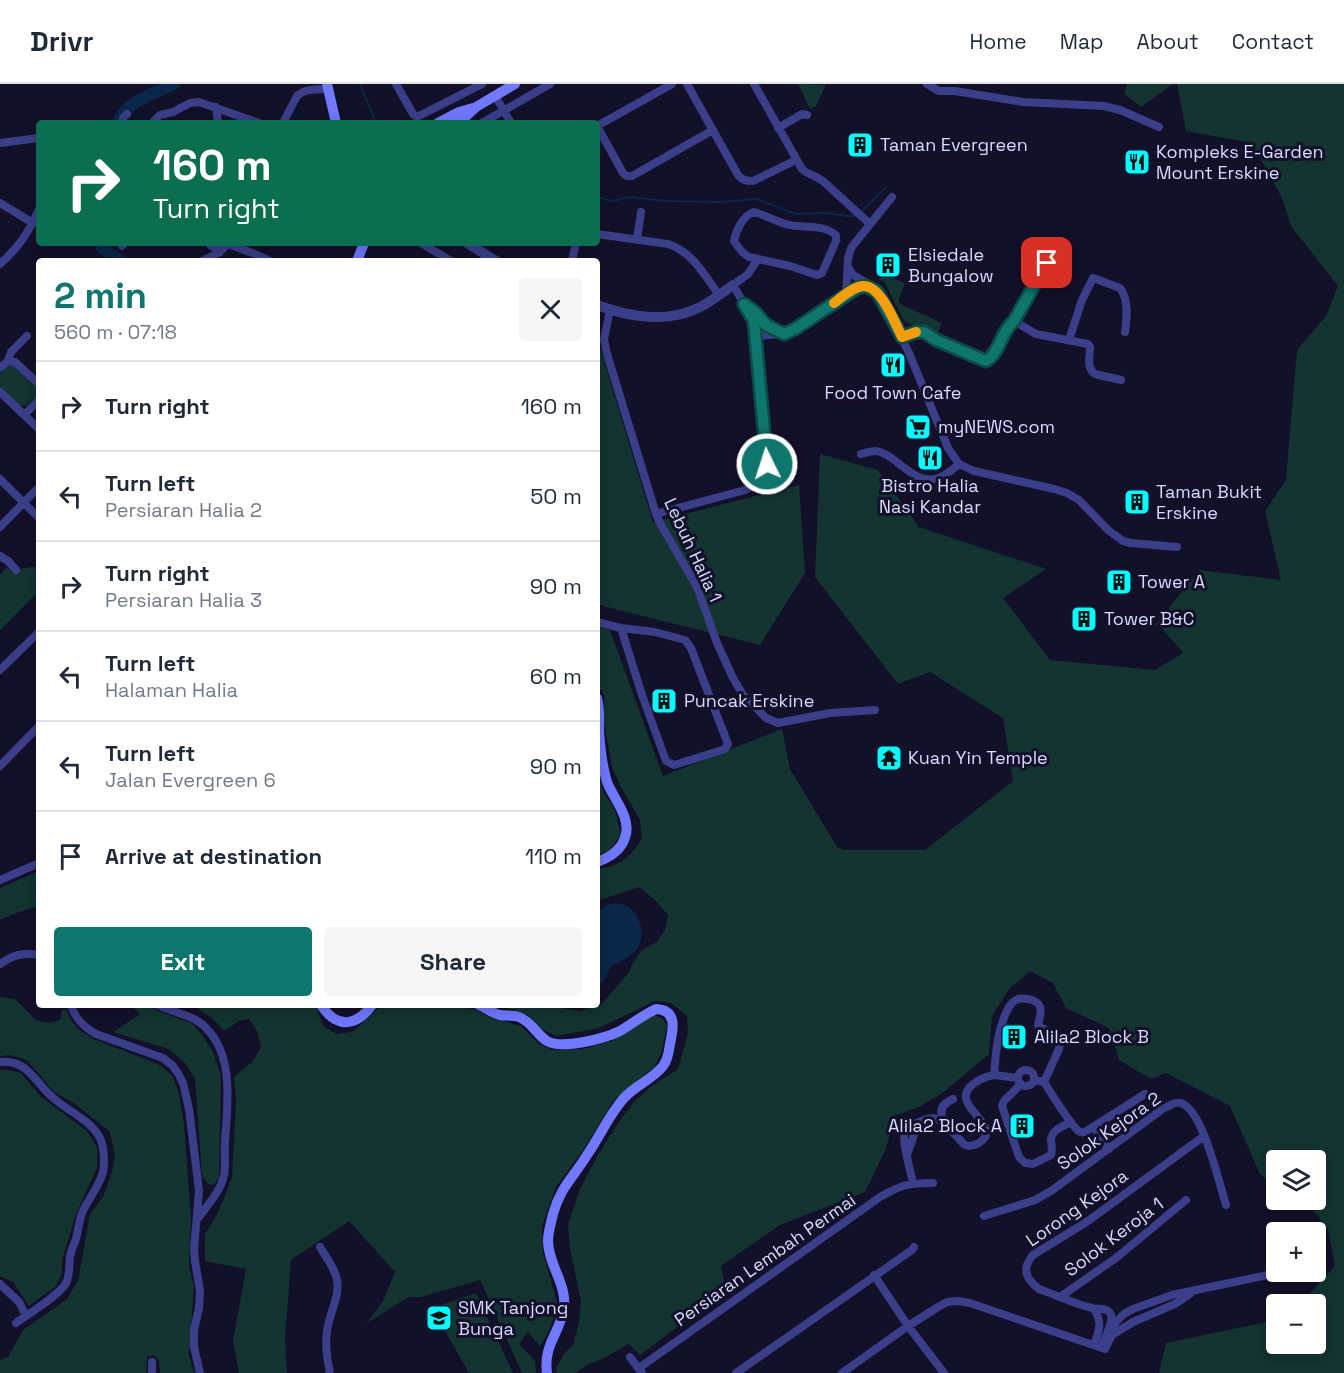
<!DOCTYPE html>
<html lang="en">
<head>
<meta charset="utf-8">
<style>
	:root { --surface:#fff; --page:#f6f6f7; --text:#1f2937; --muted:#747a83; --line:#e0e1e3; --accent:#0f766e }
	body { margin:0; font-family:"Space Grotesk",sans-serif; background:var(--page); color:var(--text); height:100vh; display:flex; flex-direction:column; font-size:22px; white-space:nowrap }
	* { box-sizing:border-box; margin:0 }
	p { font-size:20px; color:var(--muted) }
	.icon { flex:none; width:33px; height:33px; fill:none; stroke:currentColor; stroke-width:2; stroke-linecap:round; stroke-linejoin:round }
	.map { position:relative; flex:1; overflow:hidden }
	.panel { position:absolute; left:36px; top:174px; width:564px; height:750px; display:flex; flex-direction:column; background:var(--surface); border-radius:6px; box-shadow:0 3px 15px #0003 }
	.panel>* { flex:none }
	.top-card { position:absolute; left:36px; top:36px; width:564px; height:126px; border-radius:6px; box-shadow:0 3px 15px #0003; background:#0b6e4f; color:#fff; overflow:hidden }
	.tools { position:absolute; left:1266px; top:1066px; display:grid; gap:12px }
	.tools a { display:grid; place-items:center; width:60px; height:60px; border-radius:6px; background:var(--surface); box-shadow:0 3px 15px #0003; font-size:30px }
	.pin { position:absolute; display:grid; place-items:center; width:51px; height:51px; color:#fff; margin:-26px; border-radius:12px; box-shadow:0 3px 9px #0006 }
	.me { position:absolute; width:66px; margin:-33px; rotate:356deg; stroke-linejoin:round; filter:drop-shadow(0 0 4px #0008) }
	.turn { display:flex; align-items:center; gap:21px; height:126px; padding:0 18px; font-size:27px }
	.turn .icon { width:78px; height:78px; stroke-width:2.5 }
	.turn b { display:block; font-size:42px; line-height:51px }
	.round { display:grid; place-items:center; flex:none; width:63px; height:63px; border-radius:6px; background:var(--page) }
	.headline { display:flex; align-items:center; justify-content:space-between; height:102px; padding:0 18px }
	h1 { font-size:36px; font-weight:700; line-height:45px; color:var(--accent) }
	.cta { display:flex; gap:12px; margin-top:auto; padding:12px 18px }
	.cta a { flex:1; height:69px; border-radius:6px; background:var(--accent); color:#fff; font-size:24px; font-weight:700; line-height:69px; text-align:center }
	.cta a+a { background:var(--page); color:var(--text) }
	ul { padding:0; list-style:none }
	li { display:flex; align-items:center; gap:18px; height:90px; padding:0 18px; border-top:2px solid var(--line) }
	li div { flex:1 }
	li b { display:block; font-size:22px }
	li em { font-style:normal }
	header { display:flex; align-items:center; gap:36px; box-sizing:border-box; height:84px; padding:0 30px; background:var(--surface); border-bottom:2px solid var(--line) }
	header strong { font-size:28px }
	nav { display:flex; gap:33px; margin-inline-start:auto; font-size:21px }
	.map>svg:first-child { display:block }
	.green { fill:#133430 }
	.water { fill:#0b2749 }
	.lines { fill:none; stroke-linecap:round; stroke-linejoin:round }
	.stream { stroke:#0b2749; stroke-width:2 }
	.river { stroke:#0b2749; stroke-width:12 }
	.minor { stroke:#3b3f89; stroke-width:8 }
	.tertiary { stroke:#3b3f89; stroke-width:10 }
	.secondary { stroke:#7079ff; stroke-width:10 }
	.minor-bridge { stroke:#3b3f89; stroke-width:8 }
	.route-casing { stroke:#0a4d48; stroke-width:15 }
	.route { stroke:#0f766e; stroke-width:10 }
	.slow { stroke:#f59e0b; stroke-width:10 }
	.labels { text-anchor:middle; stroke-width:6; stroke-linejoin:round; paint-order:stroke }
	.poi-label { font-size:18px; fill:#dad9ff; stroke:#13102a; text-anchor:start }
	.street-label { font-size:18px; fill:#dad9ff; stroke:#13102a }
</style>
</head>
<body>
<header>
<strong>Drivr</strong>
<nav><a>Home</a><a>Map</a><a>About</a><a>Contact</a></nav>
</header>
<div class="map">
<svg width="1344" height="1289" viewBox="0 0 1344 1289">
	<rect width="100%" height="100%" fill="#13102a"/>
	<path class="green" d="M798,0L826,1L816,22L810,25Z
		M1127,0H1173L1141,23L1124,10Z
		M1177,0H1344V1289H1159L1166,1259L1276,1236V1260H1316V1221H1299L1335,1182L1328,1145L1306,1118L1302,1116H1316V1077H1276V1104L1260,1090L1230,1022L1166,989L1151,995L1119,976L1109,944L1066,924L1053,899L1030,887L1010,904L992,932L989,970L945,1007L921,1022L894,1032L886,1065L865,1108L780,1141L721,1182L726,1206L640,1271L629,1260L600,1276L589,1280L575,1289H557L556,1284L564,1270L573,1261L579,1238L581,1218L570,1164L568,1141L580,1105L598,1071L619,1038L633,1019L650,1003L678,985L688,949L687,932L671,919L655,917L599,944L556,952L542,945L528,931L518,927L506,924L501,921H541L580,927L601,921L629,888L632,880L642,866L657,858L665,846L668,831L655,816L639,803L597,817V785C622,781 629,775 642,754L640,736L620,701L612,683L604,640V611L597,601V543L610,546L663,692L782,645L790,685L837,763L844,766H925L1013,697L1003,634L930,588L898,600L815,493L820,370L878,386L919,443L1046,485L1003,514L1050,576L1155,586L1183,569L1160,542L1155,541L1200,486L1281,496L1265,427L1286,396L1297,266L1326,232L1338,202L1291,142L1282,114L1252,59L1186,47Z
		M880,191H884L905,199L899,215L900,220L942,239L938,249L925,241H913L904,237L884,197L879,196Z
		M597,254L653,438L799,401L805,489L760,561L606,523L597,519Z
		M9,281H12L38,304L39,311L25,322L19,321L0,305V290Z
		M39,482V509L34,512L0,546V491L7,483L14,490L20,485Z
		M597,680L603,707L615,726L621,751C614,761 609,769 597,771Z
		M39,787V822L16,829L0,836V804Z
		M0,913L15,915L36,936L50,939L60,936L62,926H67L70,935L78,945L93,955L148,976L161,982L172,991L179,1009L184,1040L191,1134L189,1182L194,1202L189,1270L194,1289H160L159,1277L154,1271L147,1273L146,1289H0V1276L8,1273L23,1246L67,1215L78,1197L90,1130L103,1113L112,1088L115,1072L110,1048L74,1019L54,1008L27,976L10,971L0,972Z
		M131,921H149L156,926L193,940L203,952L213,968L221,992L219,1093L214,1101L208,1100L202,1091L195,995L186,980L169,965L113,948L140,930Z
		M201,921H315L324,943L337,950L353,948L382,921H450L476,926L491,934L521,942L539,960L552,966L583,965L611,957L655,931L663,935L667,942L661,970L654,983L614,1016L583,1066L556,1103L542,1142L543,1169L558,1222L548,1249L540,1262L528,1248L519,1260L535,1277L536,1289H522L480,1196L421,1213H408L366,1240L383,1217L395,1188L349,1137L291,1176L285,1254L287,1289H239L233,1257L246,1185L205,1177V1150L214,1136L223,1117L232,1093L236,1018L234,993L253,977L261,963L257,947L249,935L239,937L224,947L211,933L199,926Z
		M0,986H8L21,989L41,1013L87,1047L97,1063V1084L76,1130L62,1176V1189L56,1202L29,1222L13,1198L0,1192Z
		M476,1209L513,1289H469L432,1224Z"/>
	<path class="water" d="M616,819C619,820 622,820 625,821C641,828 647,853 636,866C629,874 621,878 612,881L604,896L597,906V828L607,821Z"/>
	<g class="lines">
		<path class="stream" d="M360,0L376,39
			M597,113L611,117L617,116L628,113L666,117L722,118L756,115L796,130L827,129L848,132H854
			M862,127L886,103"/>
		<path class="river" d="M117,39C126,17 154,10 174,0
			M100,159L102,164L121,177"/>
		<path class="minor" d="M396,0L413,30L417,33L482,0
			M687,0L738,91C742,96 746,97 753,97L796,76
			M754,0L802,85C808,91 817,92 824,98L870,140
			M927,0L939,7H955L1023,18L1104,22L1120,26L1159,43
			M495,12L511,39
			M216,23L218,39
			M122,39L123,34L127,30
			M152,39L160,31L173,28L190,19L199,18L259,39
			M283,39L297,12C306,4 316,6 327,5
			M482,39L550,0
			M597,42L623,89L627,92H632L713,46
			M597,42L672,0
			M778,44L802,30L807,31
			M0,59L39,54
			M0,119L33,139
			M754,128C765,131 775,137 785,140C802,145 821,139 836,151V157L822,189L817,191L790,182L749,173L742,168L734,157C736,147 743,131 754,128Z
			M597,150L668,160C693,168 704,191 719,211
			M637,155L641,128
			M208,159L220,168
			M421,159L451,177
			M228,160L255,170L270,177
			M122,162L125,159
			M202,177L220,168L228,159
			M572,177L576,159
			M0,180C19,163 29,148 39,125
			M848,183L853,191L870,201L883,216L909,269L948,364L959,380L974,387L1054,405L1067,409L1079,416L1108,446L1123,457L1131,459L1177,463
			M846,210L848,175L851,164L892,113
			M750,225L766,241L783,249
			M610,226L604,255L607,270L656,430L661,441L697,503L717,559L733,594L743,611L766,634L778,639L830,629L875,626
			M1014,237L1036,250L1088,260L1090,263C1090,273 1086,284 1095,290L1121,296
			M756,252L784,250L791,247L853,206L862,202L872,204
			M902,253L916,248H924L936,257L983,277H988L1008,242L1014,237L1047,179
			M1069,256L1082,216L1093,194L1120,204C1129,215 1127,234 1125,248
			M8,277L11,268L27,252
			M0,284L8,277L15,278L39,300
			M0,308L39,345
			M24,331L39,316
			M861,370C866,369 870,367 875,367C894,368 912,400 935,395C944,393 952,386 959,380
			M0,395L39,434
			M656,430L745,406C761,399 765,395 767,377L754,237L733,201L748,190L758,175
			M0,443L39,403
			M0,472L8,477L16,486
			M597,538L621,544L655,548L685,556L691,564L728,660L725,665L674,681L666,677L642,611L621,544
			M0,586L39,548
			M0,682L39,642
			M0,796L39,779
			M0,880C13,871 23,868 39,871
			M71,921C75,935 84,943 96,950L163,974L172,981L178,989L183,999L189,1025L197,1090L199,1107L194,1165L195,1177L200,1207L199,1224L194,1246V1263L200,1289
			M158,921C174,929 195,931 207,945C235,974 227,1023 225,1059C224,1070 226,1081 224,1091C221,1107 207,1122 198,1134
			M0,978C26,975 34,996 50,1011C65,1026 88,1034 99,1052C104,1061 105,1078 103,1088C99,1103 88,1115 82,1129C79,1137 78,1147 76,1155C74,1161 71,1166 70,1173C69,1181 70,1192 66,1199C59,1212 28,1230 16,1239
			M1018 994a8 8 0 1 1 16 0a8 8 0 1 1-16 0Z
			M1018,994L994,991C996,969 997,947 1007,927C1009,923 1011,918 1016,916C1022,913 1038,915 1040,923C1042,928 1039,936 1038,941C1045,948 1056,947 1060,957L1059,965L1044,998
			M1034,996L1044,998C1050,1007 1072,1044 1080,1048C1082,1049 1083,1048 1085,1048L1145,1010
			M1021,1000L1004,1017L1002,1022L1019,1073L1025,1079L1033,1080L1051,1071C1053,1065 1051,1061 1051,1055C1052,1046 1063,1042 1071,1038
			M917,1039C927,1034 936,1031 945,1040
			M1097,1049L1109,1065
			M907,1071L913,1054L917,1039C912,1041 907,1042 905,1047C901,1055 911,1089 913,1099
			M984,1132L1035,1116L1051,1107L1164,1024C1170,1022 1175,1017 1181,1019C1203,1026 1219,1099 1226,1121
			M320,1163C326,1173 335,1184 337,1196C340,1213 329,1230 327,1247C325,1261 327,1275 330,1289
			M874,1191L908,1242L944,1289
			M0,1200L19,1218L26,1232
			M1060,1213L1116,1174L1186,1116
			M1094,1225C1103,1240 1099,1246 1094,1261
			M1112,1251L1133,1238L1175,1220L1190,1210
			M1103,1260C1105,1253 1115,1235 1110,1229C1106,1223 1098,1226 1092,1224C1074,1220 1056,1211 1039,1205C1026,1195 1021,1185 1033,1171L1088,1137L1204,1052
			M630,1273L642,1289
			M152,1278V1289
			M639,1284L880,1113C901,1101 908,1099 933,1099
			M736,1289L912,1166L914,1163
			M842,1289L908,1242L938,1223L947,1218L958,1217L970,1219L1105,1265L1112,1251L1115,1239L1124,1230L1133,1225L1172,1211L1282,1188"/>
		<path class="tertiary" d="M467,159L496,177
			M597,221C626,232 664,239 693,226C708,221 720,210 733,201"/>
		<path class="secondary" d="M327,0L336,39
			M438,39L459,28L473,24
			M455,39L463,35L476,23L515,0
			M357,177L364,159
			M597,614C600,625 599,635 599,646C600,663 602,682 607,698C613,714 630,732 626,750C623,765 611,773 597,778
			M321,921C337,945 356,943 372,921
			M479,921C486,924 492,929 500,931C506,932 513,931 519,933C531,937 537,951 547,957C562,966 606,954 620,947C632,940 643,931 656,925C678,926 673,946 670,960C669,967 668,976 663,982C653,995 636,1001 624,1014C609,1031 600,1052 587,1071C573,1094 561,1102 553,1130C551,1139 548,1148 548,1157C548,1180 567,1200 564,1224C560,1249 543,1261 547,1289"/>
		<path class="minor-bridge" d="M953,1015C932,1024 943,1039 955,1051C958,1053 962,1059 965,1061C969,1063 975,1061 979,1059C1005,1042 953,1024 969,1004C976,996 984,993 994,991"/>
	</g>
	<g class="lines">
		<g class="route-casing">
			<path id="route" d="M767,380L754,237L744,220L756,229L766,241L784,250L795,245L857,204L866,202L876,207L879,211L902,253L916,248H924L936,256L986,277C1000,269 1001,247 1014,237L1047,179"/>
		</g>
		<use href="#route" class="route"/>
		<path class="slow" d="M834,219C842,213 852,203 863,202C881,201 895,239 902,253L916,248"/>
	</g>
	<defs>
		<g id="building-square" transform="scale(1.35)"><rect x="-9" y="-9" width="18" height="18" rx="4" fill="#05fcff" stroke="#13102a"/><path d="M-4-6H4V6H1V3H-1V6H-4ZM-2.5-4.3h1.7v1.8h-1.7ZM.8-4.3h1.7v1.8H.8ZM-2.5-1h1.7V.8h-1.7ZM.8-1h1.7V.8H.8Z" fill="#111"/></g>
		<g id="restaurant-square" transform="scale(1.35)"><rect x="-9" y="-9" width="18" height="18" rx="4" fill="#05fcff" stroke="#13102a"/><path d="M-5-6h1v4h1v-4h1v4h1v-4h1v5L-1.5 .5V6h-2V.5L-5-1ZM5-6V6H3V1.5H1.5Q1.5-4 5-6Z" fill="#111"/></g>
		<g id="supermarket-square" transform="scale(1.35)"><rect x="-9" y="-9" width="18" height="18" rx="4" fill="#05fcff" stroke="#13102a"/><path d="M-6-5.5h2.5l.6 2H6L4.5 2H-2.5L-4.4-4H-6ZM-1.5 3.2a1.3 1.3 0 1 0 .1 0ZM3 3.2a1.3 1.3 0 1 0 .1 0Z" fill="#111"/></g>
		<g id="temple-square" transform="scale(1.35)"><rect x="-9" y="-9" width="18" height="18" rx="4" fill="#05fcff" stroke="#13102a"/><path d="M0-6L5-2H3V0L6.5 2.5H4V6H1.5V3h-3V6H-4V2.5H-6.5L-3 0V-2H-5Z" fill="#111"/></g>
		<g id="school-square" transform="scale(1.35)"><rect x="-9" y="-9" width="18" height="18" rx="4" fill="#05fcff" stroke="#13102a"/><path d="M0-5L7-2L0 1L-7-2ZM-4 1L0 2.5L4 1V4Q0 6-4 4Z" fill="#111"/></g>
	</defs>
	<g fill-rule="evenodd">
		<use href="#building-square" x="860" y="61"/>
		<use href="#restaurant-square" x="1137" y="78"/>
		<use href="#building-square" x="888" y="181"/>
		<use href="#restaurant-square" x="893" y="281"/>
		<use href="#supermarket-square" x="918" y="343"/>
		<use href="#restaurant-square" x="930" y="374"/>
		<use href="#building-square" x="1137" y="418"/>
		<use href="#building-square" x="1119" y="498"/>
		<use href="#building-square" x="1084" y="535"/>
		<use href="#building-square" x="664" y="617"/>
		<use href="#temple-square" x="889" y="674"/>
		<use href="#building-square" x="1014" y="953"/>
		<use href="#building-square" x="1022" y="1042"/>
		<use href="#school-square" x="439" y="1234"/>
	</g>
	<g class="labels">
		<g class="poi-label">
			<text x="880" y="67">Taman Evergreen</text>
			<text x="1156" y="74">Kompleks E-Garden<tspan x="1156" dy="21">Mount Erskine</tspan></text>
			<text x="908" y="177">Elsiedale<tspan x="908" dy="21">Bungalow</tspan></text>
			<text x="893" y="315" text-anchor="middle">Food Town Cafe</text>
			<text x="938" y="349">myNEWS.com</text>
			<text x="930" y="408" text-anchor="middle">Bistro Halia<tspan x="930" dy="21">Nasi Kandar</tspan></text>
			<text x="1156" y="414">Taman Bukit<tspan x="1156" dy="21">Erskine</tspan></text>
			<text x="1138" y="504">Tower A</text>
			<text x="1104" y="541">Tower B&amp;C</text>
			<text x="684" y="623">Puncak Erskine</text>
			<text x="908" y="680">Kuan Yin Temple</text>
			<text x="1034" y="959">Alila2 Block B</text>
			<text x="1002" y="1048" text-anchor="end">Alila2 Block A</text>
			<text x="458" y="1230">SMK Tanjong<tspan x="458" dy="21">Bunga</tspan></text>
		</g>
		<g class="street-label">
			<text transform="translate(693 466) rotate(65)" y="6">Lebuh Halia 1</text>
			<text transform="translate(1109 1047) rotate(-35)" y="6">Solok Kejora 2</text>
			<text transform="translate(1077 1124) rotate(-35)" y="6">Lorong Kejora</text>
			<text transform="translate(1114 1153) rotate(-37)" y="6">Solok Keroja 1</text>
			<text transform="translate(765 1176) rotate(-35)" y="6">Persiaran Lembah Permai</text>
		</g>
	</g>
</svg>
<div class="tools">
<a><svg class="icon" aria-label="layers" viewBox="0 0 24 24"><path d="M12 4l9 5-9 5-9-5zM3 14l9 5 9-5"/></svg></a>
<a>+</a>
<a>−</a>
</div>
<div class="pin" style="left:1047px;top:179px;background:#d93025"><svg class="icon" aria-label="arrive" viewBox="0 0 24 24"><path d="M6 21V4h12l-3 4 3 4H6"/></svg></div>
<svg class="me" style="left:767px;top:380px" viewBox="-20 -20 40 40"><circle r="17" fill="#0f766e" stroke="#fff" stroke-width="3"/><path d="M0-11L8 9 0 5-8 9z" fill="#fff"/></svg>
<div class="top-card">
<div class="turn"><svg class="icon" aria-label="right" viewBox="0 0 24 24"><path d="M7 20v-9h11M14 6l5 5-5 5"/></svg><div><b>160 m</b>Turn right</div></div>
</div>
<section class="panel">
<div class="headline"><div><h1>2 min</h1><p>560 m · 07:18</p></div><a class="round"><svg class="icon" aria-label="close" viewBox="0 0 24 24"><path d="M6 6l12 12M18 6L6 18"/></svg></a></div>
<ul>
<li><svg class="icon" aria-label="right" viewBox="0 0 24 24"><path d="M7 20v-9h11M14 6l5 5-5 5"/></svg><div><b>Turn right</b></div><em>160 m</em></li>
<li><svg class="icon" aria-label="left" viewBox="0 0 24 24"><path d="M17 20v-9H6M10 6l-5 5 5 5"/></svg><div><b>Turn left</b><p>Persiaran Halia 2</p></div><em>50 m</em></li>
<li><svg class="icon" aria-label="right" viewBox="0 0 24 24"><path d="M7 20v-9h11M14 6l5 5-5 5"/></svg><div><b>Turn right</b><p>Persiaran Halia 3</p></div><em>90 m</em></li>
<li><svg class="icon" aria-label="left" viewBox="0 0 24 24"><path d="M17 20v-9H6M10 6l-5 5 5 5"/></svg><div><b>Turn left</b><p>Halaman Halia</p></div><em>60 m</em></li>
<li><svg class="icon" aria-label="left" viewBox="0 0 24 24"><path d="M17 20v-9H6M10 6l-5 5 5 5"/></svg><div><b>Turn left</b><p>Jalan Evergreen 6</p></div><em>90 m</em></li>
<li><svg class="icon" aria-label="arrive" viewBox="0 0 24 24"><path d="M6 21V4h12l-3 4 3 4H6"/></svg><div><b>Arrive at destination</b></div><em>110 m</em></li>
</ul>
<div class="cta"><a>Exit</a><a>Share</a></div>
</section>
</div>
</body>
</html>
